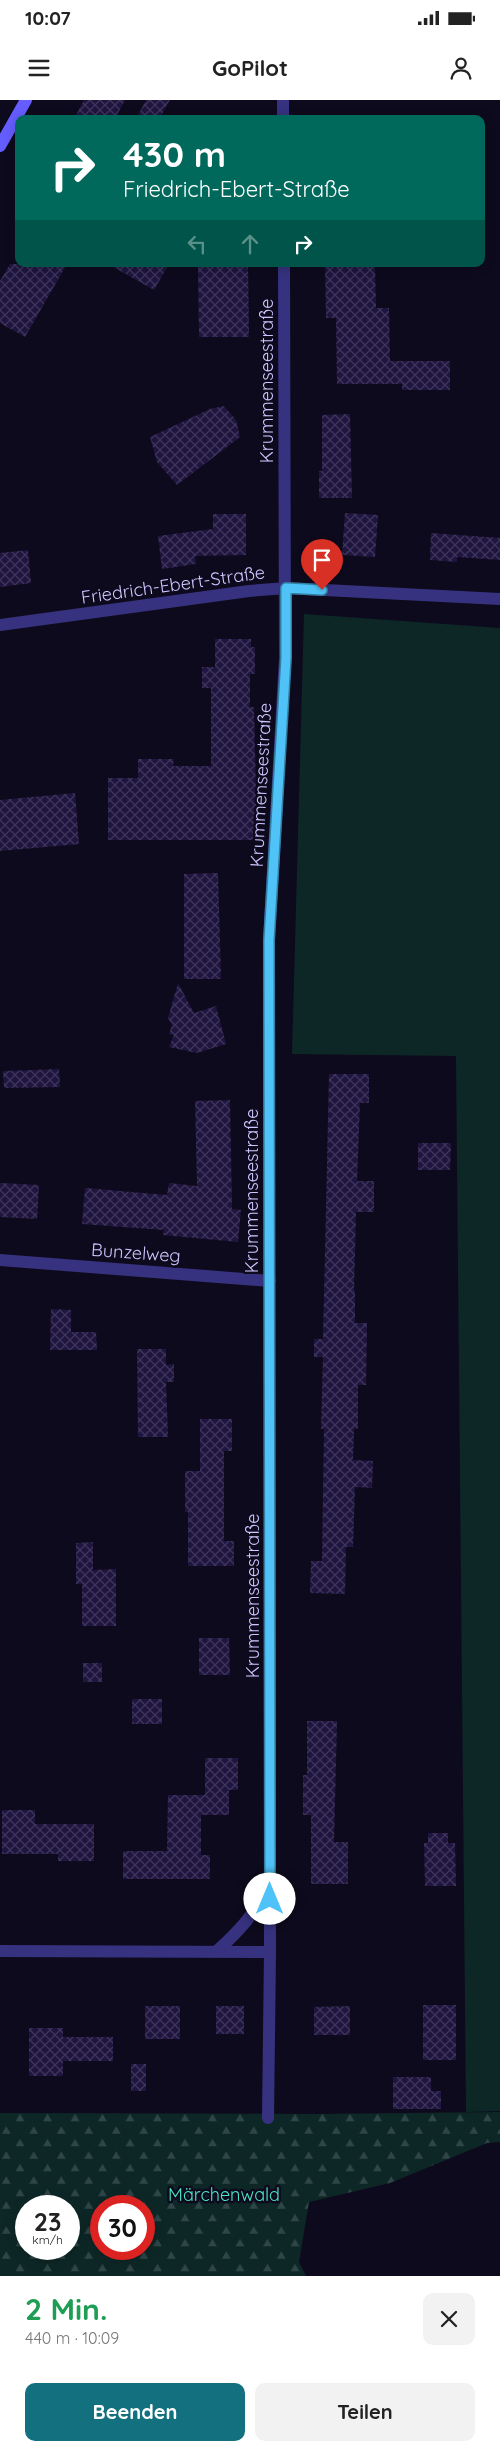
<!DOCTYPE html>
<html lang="de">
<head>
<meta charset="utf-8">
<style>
	:root { --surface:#fff; --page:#f2f2f2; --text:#222; --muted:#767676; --accent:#13717f }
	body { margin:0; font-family:Quicksand,sans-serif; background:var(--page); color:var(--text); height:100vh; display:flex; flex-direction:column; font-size:19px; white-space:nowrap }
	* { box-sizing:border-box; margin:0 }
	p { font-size:16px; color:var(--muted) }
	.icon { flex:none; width:28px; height:28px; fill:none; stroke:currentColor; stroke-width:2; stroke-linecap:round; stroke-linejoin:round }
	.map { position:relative; height:2176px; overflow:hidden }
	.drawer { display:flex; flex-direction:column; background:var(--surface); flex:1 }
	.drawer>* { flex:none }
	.banner { position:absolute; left:15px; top:15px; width:470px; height:152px; border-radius:10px; box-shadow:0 2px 12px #0003; background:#00695c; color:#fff; overflow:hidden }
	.speed { position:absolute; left:15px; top:2095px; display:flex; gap:10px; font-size:25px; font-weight:700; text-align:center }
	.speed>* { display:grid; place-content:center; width:65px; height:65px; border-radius:50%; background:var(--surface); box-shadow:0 2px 12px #0003; line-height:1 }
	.speed small { font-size:12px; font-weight:400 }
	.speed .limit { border:8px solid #d22; background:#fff; color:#111 }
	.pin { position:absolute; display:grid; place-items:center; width:42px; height:42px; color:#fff; margin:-51px -21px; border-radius:50% 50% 50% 0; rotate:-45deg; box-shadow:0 0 5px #0007 }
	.pin .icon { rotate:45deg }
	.me { position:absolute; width:55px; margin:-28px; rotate:0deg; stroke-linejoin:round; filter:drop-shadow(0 0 4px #0008) }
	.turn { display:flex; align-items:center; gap:18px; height:105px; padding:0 25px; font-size:22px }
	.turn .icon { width:65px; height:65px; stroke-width:2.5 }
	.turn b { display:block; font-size:35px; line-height:42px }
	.lanes { display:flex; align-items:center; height:48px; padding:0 25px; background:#0003; justify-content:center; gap:25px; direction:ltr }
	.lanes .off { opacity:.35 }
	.round { display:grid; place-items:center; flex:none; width:52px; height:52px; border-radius:10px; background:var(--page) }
	.head { display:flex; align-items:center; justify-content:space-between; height:85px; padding:0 25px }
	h1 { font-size:30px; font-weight:700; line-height:38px; color:#1e9e55 }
	.primary-button { display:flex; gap:10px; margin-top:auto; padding:10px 25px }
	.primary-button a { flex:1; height:58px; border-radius:10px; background:var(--accent); color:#fff; font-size:20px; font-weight:700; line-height:58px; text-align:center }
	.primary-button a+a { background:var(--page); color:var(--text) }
	.status { display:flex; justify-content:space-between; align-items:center; height:35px; padding:0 25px; background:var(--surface); direction:ltr }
	.status svg { height:14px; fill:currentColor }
	header { display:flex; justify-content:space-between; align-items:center; height:65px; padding:0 25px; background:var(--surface); font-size:22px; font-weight:700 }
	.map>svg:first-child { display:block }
	.grass { fill:#0d2727 }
	.forest { fill:url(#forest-firs); fill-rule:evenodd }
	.building { fill:url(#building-cross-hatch) }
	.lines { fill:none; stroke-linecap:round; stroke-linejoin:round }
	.minor { stroke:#37327f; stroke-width:12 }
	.secondary { stroke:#655dff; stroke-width:12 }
	.route-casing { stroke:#337fa1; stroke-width:12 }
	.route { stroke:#4fc3f7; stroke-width:9 }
	.labels { text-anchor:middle; stroke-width:5; stroke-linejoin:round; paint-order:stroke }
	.street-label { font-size:18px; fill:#cec6ff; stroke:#0e0a1d }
	.park-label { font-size:18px; fill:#4be5c3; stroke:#0e0a1d }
</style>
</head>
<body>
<div class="status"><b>10:07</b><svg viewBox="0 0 49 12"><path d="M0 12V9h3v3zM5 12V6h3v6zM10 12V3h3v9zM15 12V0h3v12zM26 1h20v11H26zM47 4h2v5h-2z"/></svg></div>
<header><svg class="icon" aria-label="menu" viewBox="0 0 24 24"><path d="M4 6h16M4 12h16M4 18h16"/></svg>GoPilot<svg class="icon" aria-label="person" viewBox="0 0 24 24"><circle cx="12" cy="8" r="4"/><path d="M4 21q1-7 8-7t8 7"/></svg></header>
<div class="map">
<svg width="500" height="2176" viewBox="0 0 500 2176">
	<defs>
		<pattern id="forest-firs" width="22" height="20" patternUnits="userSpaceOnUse" patternTransform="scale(1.25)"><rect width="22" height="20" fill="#0d2727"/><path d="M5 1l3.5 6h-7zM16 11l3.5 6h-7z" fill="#2f4547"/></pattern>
		<pattern id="building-cross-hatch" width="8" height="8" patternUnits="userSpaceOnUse" patternTransform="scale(1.25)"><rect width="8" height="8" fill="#1f153f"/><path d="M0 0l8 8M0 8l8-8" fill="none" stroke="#3e365c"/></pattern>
	</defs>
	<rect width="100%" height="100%" fill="#0e0a1d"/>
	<path class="grass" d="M304,514L500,528V2011L466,2012L456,956L292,954Z"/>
	<path class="forest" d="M500,2012V2042L487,2043L390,2083L309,2102L299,2162L306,2176H0V2013L318,2014ZM26,2106H69V2149H26ZM101,2106H144V2149H101Z"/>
	<path class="building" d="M84,0H125L115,19H74Z
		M146,0H170L159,19H136Z
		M10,164H67L25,237L0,223V181Z
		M108,164H169L154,190Z
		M198,164H248L249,237H199Z
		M375,165L376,208H389L390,261H450V290H402V284H337L336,218H326L325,166Z
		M224,306L236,320L240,337L177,385L157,362L150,337L210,309Z
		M350,314L352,398H319V371H322V315Z
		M345,413L378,415L375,457L342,455Z
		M213,414H246V455L195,456L196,464L162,469L158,436L213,429Z
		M431,433L500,438V460L457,457V462L430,460Z
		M28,450L31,483L0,487V453Z
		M215,539H251V547H255V574H250V607H254L257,740H108V678H138V659H174L173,666H211V588H202V567H215Z
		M75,693L79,744L0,751V700Z
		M218,773L221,879H184V774Z
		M178,883L194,913L216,906L226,944L197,953L169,947L174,935L169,934L172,925L168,918Z
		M59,969L60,987L4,988L3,971Z
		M329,974H369V1003H360L357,1081H374V1112H356L354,1190H355V1223H367L366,1285H358V1329H354L353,1360L373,1361L372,1388L355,1387L353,1447H346L345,1494L310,1493L311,1461H322L324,1329H321L323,1257H314V1239H323Z
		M230,1000L232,1109L241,1110L238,1142L163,1135L164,1130L82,1124L85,1088L167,1095L169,1083L197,1086L195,1001Z
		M418,1043H451L450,1070H418Z
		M0,1083L39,1085L37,1119L0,1117Z
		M51,1209L71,1210V1232H96L97,1250H50Z
		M137,1249H166V1265L174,1264V1282H166L168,1337H138Z
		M200,1319H232V1351H224V1441H234V1466H188V1412H185V1371H200Z
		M93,1442V1470L116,1469V1526H82V1484H76V1443Z
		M199,1538H229L230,1575H199Z
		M83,1563H102V1582H83Z
		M132,1599H162V1624H132Z
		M307,1621H337L334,1742H348V1784H311V1715H303V1675H307Z
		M205,1658H238V1690H229V1715H201V1755H210V1779H123V1751H167L168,1695H205Z
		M2,1710H35V1724H94V1761H58V1754H2Z
		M428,1733H448V1743H455L456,1786H425L424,1743H428Z
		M423,1905H456V1960H423Z
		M145,1906H180V1939H145Z
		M216,1906H244V1934H216Z
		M350,1906V1935H314V1907Z
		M29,1928H63V1937H113V1961H63V1976H29Z
		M131,1964H146V1991H131Z
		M393,1977H431V1991H441V2009H393Z"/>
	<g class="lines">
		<path class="minor" d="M283,0V19
			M0,525L249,491L286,488L500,499
			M0,1160L270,1181
			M0,1851L270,1852
			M217,1851C239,1831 256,1813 268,1786
			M268,2018L270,1852L269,840L285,558L284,164"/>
		<path class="secondary" d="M0,46L26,0"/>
	</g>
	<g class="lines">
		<g class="route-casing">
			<path id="route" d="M270,1799L269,840L286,558V488L322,490"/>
		</g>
		<use href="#route" class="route"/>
	</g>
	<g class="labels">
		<g class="street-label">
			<text transform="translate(267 281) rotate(-90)" y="6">Krummenseestraße</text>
			<text transform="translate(173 485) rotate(-8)" y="6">Friedrich-Ebert-Straße</text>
			<text transform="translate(261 685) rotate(-87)" y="6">Krummenseestraße</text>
			<text transform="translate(252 1091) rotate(-90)" y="6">Krummenseestraße</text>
			<text transform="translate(136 1153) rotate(4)" y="6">Bunzelweg</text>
			<text transform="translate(253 1496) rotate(-90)" y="6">Krummenseestraße</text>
		</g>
		<g class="park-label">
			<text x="224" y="2101">Märchenwald</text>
		</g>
	</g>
</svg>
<div class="speed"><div>23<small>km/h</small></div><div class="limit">30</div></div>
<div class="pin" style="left:322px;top:490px;background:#d93025"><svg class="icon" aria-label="arrive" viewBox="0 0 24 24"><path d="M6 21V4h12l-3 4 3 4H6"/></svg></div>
<svg class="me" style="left:270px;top:1799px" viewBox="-20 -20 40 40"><circle r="19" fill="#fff"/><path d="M0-13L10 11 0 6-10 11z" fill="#4fc3f7"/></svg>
<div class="banner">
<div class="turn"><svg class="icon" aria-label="right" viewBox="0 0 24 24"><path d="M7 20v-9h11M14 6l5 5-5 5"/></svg><div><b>430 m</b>Friedrich-Ebert-Straße</div></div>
<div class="lanes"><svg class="icon off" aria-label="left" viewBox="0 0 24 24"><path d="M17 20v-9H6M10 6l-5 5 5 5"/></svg><svg class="icon off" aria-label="ahead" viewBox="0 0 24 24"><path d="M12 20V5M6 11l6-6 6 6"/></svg><svg class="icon" aria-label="right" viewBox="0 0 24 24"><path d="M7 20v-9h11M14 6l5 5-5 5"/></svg></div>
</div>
</div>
<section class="drawer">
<div class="head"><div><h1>2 Min.</h1><p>440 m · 10:09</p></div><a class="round"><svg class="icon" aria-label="close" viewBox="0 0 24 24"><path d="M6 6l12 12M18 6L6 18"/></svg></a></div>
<div class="primary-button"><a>Beenden</a><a>Teilen</a></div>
</section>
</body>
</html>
